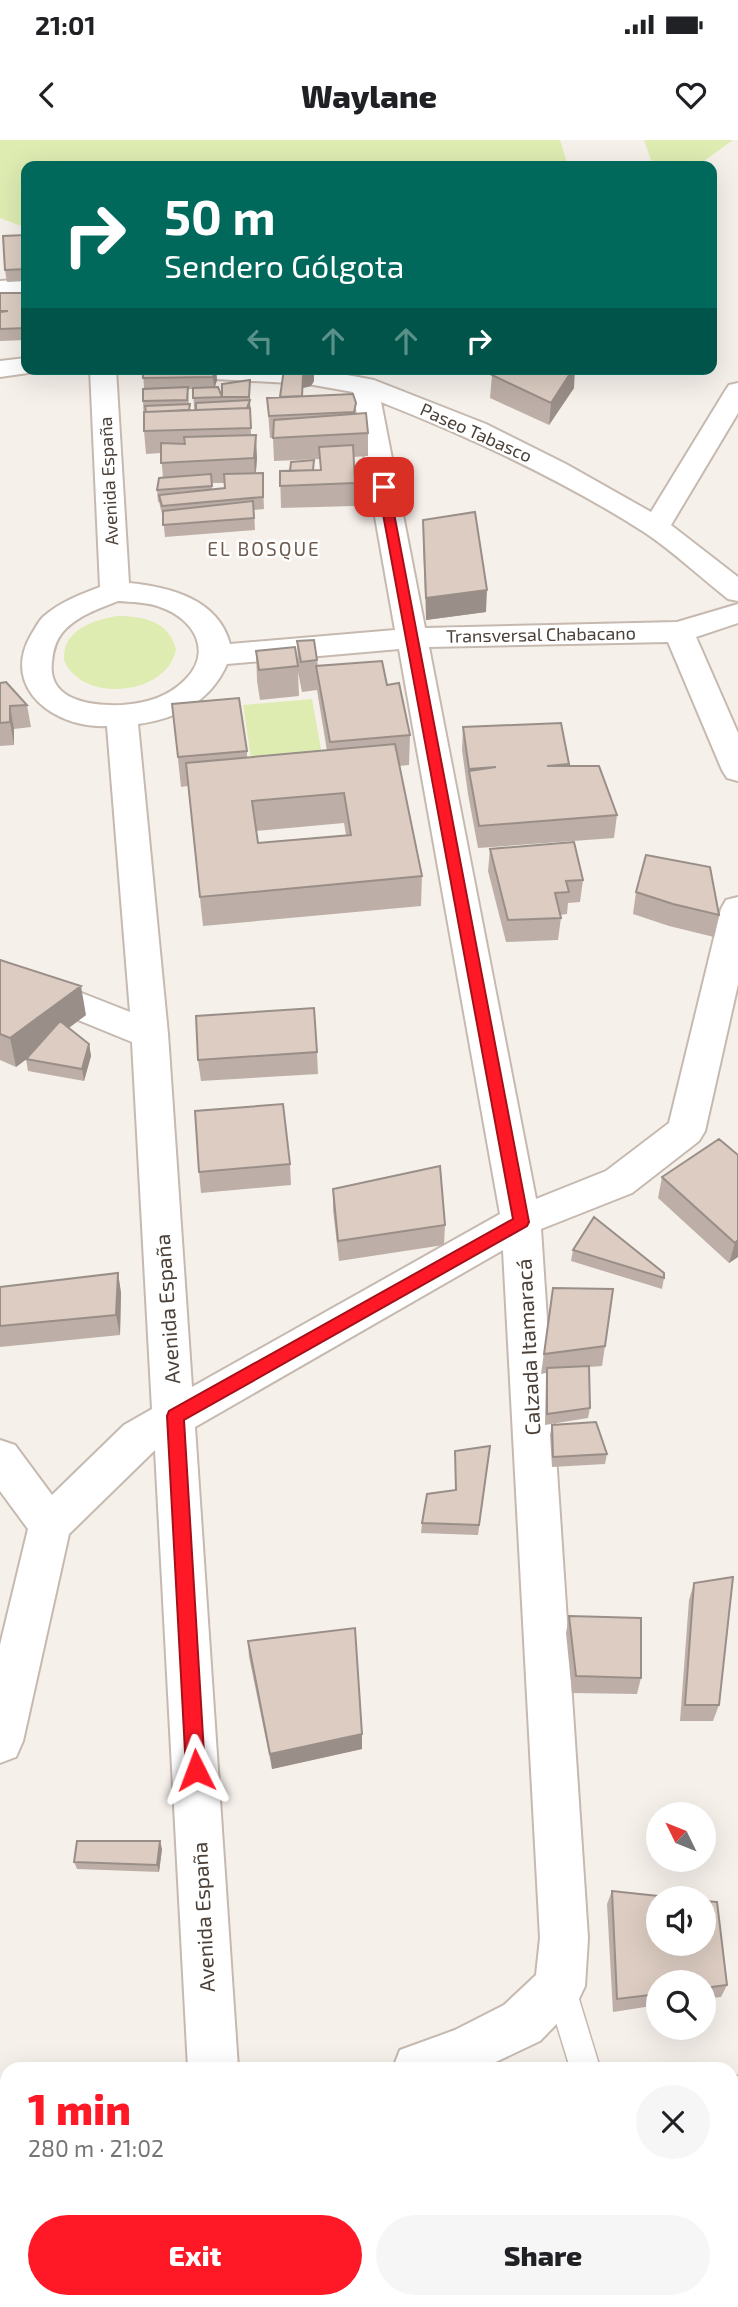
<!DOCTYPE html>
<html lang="en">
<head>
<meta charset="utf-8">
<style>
	:root { --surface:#fff; --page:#f6f6f6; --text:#202124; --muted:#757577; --accent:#ff1927 }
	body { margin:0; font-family:"Exo 2",sans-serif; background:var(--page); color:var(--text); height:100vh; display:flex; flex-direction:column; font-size:26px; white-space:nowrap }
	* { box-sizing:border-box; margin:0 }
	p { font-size:23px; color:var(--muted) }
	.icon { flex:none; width:38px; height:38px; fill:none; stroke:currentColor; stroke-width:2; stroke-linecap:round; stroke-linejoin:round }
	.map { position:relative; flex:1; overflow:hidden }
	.side { position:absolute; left:0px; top:1922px; width:738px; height:247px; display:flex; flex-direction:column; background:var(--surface); border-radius:21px 21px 0 0; box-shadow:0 7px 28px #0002 }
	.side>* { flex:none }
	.top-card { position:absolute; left:21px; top:21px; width:696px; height:214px; border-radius:14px; box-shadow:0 7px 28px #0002; background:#00695c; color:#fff; overflow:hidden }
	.needle { width:46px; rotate:313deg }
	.controls { position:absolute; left:646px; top:1662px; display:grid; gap:14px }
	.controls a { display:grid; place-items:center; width:70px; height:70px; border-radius:50%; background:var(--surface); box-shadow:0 7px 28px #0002; font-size:35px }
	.pin { position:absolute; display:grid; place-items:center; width:60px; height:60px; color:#fff; margin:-30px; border-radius:14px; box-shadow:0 4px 10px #0006 }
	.me { position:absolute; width:77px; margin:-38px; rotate:357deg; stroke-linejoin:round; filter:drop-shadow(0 0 5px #0008) }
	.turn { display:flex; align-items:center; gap:24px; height:147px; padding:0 28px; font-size:32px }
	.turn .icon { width:91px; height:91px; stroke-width:2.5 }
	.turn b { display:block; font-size:49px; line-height:60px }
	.lanes { display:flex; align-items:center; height:66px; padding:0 28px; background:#0003; justify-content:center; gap:35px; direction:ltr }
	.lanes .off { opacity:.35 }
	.round { display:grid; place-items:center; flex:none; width:74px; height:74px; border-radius:37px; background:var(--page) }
	.headline { display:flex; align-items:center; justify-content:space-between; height:119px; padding:0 28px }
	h1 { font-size:42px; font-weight:800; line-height:52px; color:var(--accent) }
	.cta { display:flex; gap:14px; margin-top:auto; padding:14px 28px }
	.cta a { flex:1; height:80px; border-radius:42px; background:var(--accent); color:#fff; font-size:28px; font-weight:800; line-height:80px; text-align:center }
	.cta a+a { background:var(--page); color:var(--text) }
	.status { display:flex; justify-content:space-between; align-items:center; height:49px; padding:0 35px; background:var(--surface); direction:ltr }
	.status svg { height:19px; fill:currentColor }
	header { display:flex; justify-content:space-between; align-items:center; height:91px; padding:0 28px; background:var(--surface); font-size:32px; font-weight:800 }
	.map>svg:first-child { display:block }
	.green { fill:#deecb2 }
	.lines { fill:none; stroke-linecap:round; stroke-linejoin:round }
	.service-casing { stroke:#c6b9af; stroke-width:3 }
	.minor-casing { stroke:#c6b9af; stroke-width:4 }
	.service { fill:#fff; fill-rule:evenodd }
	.minor { fill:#fff; fill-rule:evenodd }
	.wall { fill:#bdafa7; fill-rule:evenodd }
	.shaded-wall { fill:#9a8f88 }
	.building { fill:#dcccc2; stroke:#9a8f88; stroke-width:2; fill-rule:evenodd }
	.route { fill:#ff1927; stroke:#a61019; stroke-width:2 }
	.labels { text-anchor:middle; stroke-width:5; stroke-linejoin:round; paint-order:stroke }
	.far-street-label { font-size:18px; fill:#4b4038; stroke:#fff }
	.far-neighbourhood-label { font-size:19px; letter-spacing:2px; fill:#6f5b4e; stroke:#fff }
	.street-label { font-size:21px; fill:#4b4038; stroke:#fff }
</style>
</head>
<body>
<div class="status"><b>21:01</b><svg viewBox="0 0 49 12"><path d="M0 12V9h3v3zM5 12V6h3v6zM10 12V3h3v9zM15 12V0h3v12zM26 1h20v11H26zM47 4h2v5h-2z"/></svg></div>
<header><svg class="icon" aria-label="back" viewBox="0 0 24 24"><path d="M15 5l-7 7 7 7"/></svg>Waylane<svg class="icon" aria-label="heart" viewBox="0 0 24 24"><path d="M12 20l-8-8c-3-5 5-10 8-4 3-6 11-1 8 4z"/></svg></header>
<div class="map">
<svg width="738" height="2167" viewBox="0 0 738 2167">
	<rect width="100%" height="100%" fill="#f6f0eb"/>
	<path class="green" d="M0,0H560L568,26H26L24,87L0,78Z
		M644,0H733L697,26H653Z
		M117,476C143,476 169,481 176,509C168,556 81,564 64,520C62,490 93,480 117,476Z
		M312,559L326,637L255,644L243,565Z"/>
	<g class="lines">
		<g class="service-casing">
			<path id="service" d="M560,1831L570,1836L575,1846L600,1928H570L545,1846L550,1836Z
				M738,1936V1966L732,1967V1937Z"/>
		</g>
		<g class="minor-casing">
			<path id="minor" d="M26,139V155L0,157V141Z
				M26,218V229H37L35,232L0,237V221Z
				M90,229H116L129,443C170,447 218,459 230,504L395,490L353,252L308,244L178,237L169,235L165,229H315L374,240L486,284L566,324L651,372L725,251L729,245L738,243V273L671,385L738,437V461L728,459C700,437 673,411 644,392C561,339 472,298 381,262L425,488L677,482L738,464V483L696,497L738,593V641L727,638L722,630L668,502L429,507L536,1059L606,1031L669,983L721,769L726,760L738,757V844L705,991L699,1001L632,1053L541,1089L588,1798L585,1846L577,1863L540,1901L483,1928H393L400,1910L455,1890L504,1865L536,1835L540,1798L503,1110L195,1287L238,1928H188L155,1310L69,1394L23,1601L16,1617L0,1623V1505L28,1389L0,1351V1300L15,1305L52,1355L124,1285L152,1269L132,902L0,848V821L130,872L107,586C56,589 0,549 31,495C35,489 38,482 43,477C60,462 79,455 100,447ZM118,461C132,462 147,462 160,467C193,478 214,511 185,540C168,557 147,563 122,565C94,566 47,562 52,522C53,511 55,502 62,493C76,476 98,469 118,461ZM399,509L500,1074L192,1247L168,894L138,584C177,579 211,561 227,524Z
				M208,2161H262V2167H208Z"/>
		</g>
		<use href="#service" class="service"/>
		<use href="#minor" class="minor"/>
	</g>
	<path class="wall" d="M26,95V141L7,142L5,130Z
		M0,153H26V200L0,201Z
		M143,229H216L217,240L215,247L222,257L250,252L251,295L257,318L256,333L263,345L264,369L254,370L255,390L165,397L163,378L159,362H158L157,350L163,338L161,313L146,314L144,291L143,261L144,249ZM188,249H193L194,270H190L189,264ZM212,343H224L225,348L212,349Z
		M492,235L574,248L549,285L490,258Z
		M314,241L311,246L303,248V256L356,263V274L368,293V316L353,317L355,366L281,368L280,331L320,330V319L274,321L273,298H270L267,258L280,257Z
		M423,380L486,472L426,480L423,403Z
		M297,501L317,520L318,526L387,545L410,595L409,625L399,626L422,736L421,766L203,786L188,646L181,647L172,564L247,611V618L327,611L317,550L302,552L298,532L299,556L260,560L257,541L256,511L298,525ZM344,683L346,695L258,703L256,691Z
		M0,543L27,565L31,587L14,589V605L0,606Z
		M463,587L569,624L568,626L617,675L614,698L478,708L468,654L462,610Z
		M490,709L583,740L580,762L568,763L567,774L560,775L561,778L558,800L506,802L488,731Z
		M636,752L719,775L714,797L669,786L633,774Z
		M0,820L86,875L69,888L89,904L91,916L84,941L28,931L26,919L16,927L0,920Z
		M317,912L318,934L201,941L198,920Z
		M738,1015V1117L729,1123L658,1058L662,1037Z
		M290,1024L291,1045L201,1053L199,1032Z
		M333,1049L445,1085L444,1105L339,1121L333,1070Z
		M573,1110L664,1138L662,1149L571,1121Z
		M118,1133L121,1153L120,1195L0,1207V1147Z
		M553,1148L605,1206L602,1226L589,1227L590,1268L588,1278L545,1285L546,1233L541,1234Z
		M552,1285L607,1314L605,1324L552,1327L550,1295Z
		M455,1311L489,1317L478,1395L421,1393L422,1383L455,1350Z
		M694,1443L719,1565L713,1581H680L689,1460Z
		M569,1476L641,1538L637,1554L572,1553L566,1493Z
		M248,1501L362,1594V1609L272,1629L249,1517Z
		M162,1709L159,1732L77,1729L74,1722Z
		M612,1751L727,1845L721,1857L704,1859V1843H658V1865L613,1872L607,1764Z"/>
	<path class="shaded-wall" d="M216,229L217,240L214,249L213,237Z
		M314,229V241L311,246L303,248L302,276L303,236Z
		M573,229H575L574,248L549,285L551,263Z
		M250,240V274L252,310L250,274L245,275L249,263Z
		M256,295L257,318L255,341L254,318Z
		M487,450L486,472L426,480V458Z
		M10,566L14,589V605L10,582Z
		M81,846L86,875L16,927L10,898Z
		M89,904L91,916L84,941L82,929Z
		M738,1100V1117L729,1123L735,1103Z
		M118,1133L121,1153L120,1195L116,1175Z
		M362,1594V1609L272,1629L270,1614Z
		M160,1701L162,1709L159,1732L157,1725Z
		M194,2161H198L199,2167H195Z"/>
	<path class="building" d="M26,95V129L5,130L3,96Z
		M0,153H26V188L0,189V172L8,171H0Z
		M143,229H216L213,237L143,238Z
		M284,229H313L311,234L303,236L302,256L280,257Z
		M498,229H573L551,263L492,235Z
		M250,240L249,257H222V244Z
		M188,247L187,260L143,261V249Z
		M218,247L222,257L193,258V248Z
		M353,254L356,263L354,272L269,276L267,258Z
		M250,260L247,268L196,270V263Z
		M190,264L189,270L146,272L145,266Z
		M250,268L251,288L144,291V272Z
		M366,273L368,293L273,298L274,280Z
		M256,295L254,318L161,323V303L185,304L184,297Z
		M353,305L355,343L280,346V331L321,330L319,307Z
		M314,320L313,330L290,331L291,322Z
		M263,333V357L162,366L159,355L225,348L224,334Z
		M211,334L212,346L157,350L159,338Z
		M253,361L254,378L163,385V371Z
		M475,372L487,450L426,458L423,380Z
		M314,500L317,520L301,522L297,501Z
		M295,507L298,526L259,530L256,511Z
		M382,521L387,545L399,543L410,595L330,602L316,526Z
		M6,542L27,565L10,566V582L0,583V543Z
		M239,558L247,611L178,617L172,564Z
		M561,583L569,624L547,626H599L617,675L479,686L469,631L496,627L469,629L463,587Z
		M395,604L422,736L200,757L186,623ZM344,653L351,695L258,703L252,661Z
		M574,702L583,740L566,741L569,752L555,753L561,778L508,780L490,709Z
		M646,715L710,727L719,775L673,764L636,752Z
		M0,820L81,846L10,898L0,894Z
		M314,868L317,912L198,920L196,876Z
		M60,881L89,904L82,929L26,919Z
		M283,964L290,1024L199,1032L195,971Z
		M719,999L738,1015V1100L735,1103L662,1037Z
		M440,1026L445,1085L338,1101L333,1049Z
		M594,1077L664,1133V1138L573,1110Z
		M118,1133L116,1175L0,1186V1147Z
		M553,1148L613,1149L605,1206L544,1214Z
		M589,1226L590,1268L547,1274V1228Z
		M596,1282L607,1314L553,1317L552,1285Z
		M490,1306L479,1385L422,1383L427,1354L456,1350L455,1311Z
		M733,1437L719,1565H685L694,1443Z
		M569,1476L641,1478V1538L576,1536Z
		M355,1488L362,1594L270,1614L248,1501Z
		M77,1701H160L157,1725L74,1722Z
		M612,1751L686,1759H658V1804H704V1761L717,1762L727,1845L704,1848V1843H658V1854L617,1859Z
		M101,2161H194L195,2167H101Z"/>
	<path class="route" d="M384,343L389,347L529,1082L527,1086L184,1280L205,1630L203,1636L196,1639L189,1636L186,1630L167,1276L169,1271L513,1079L378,347Z"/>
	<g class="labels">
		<g class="far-street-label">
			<text transform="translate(476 293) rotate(24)" y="6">Paseo Tabasco</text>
			<text transform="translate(109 341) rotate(-93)" y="6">Avenida España</text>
			<text transform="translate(541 495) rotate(-1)" y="6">Transversal Chabacano</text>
		</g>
		<g class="far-neighbourhood-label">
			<text x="264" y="416">EL BOSQUE</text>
		</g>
		<g class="street-label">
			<text transform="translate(168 1169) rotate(-94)" y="7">Avenida España</text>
			<text transform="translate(529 1207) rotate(-93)" y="7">Calzada Itamaracá</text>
			<text transform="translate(204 1777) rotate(-93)" y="7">Avenida España</text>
		</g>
	</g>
</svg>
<div class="controls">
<a><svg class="needle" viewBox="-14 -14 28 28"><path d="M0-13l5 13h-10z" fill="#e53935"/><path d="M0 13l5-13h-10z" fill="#757577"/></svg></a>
<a><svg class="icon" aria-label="sound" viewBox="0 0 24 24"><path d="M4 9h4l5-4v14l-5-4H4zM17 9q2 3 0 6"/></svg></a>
<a><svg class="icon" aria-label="search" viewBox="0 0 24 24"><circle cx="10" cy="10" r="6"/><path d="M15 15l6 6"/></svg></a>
</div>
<div class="pin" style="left:384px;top:347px;background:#d93025"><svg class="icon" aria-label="arrive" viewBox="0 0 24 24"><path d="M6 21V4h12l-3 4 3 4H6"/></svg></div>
<svg class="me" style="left:196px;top:1630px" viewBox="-20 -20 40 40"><path d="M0-17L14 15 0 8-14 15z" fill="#ff1927" stroke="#fff" stroke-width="4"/></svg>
<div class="top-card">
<div class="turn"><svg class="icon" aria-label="right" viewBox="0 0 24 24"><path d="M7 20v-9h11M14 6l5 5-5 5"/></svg><div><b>50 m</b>Sendero Gólgota</div></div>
<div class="lanes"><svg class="icon off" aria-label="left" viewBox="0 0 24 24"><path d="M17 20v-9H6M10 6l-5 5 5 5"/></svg><svg class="icon off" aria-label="ahead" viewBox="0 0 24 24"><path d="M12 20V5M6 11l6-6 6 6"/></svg><svg class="icon off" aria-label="ahead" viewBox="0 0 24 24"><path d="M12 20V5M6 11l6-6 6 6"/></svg><svg class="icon" aria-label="right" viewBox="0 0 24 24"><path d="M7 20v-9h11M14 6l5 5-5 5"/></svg></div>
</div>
<section class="side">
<div class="headline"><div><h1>1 min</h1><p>280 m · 21:02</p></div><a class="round"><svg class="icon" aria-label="close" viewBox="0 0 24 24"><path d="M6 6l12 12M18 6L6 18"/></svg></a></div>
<div class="cta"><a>Exit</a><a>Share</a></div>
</section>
</div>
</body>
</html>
